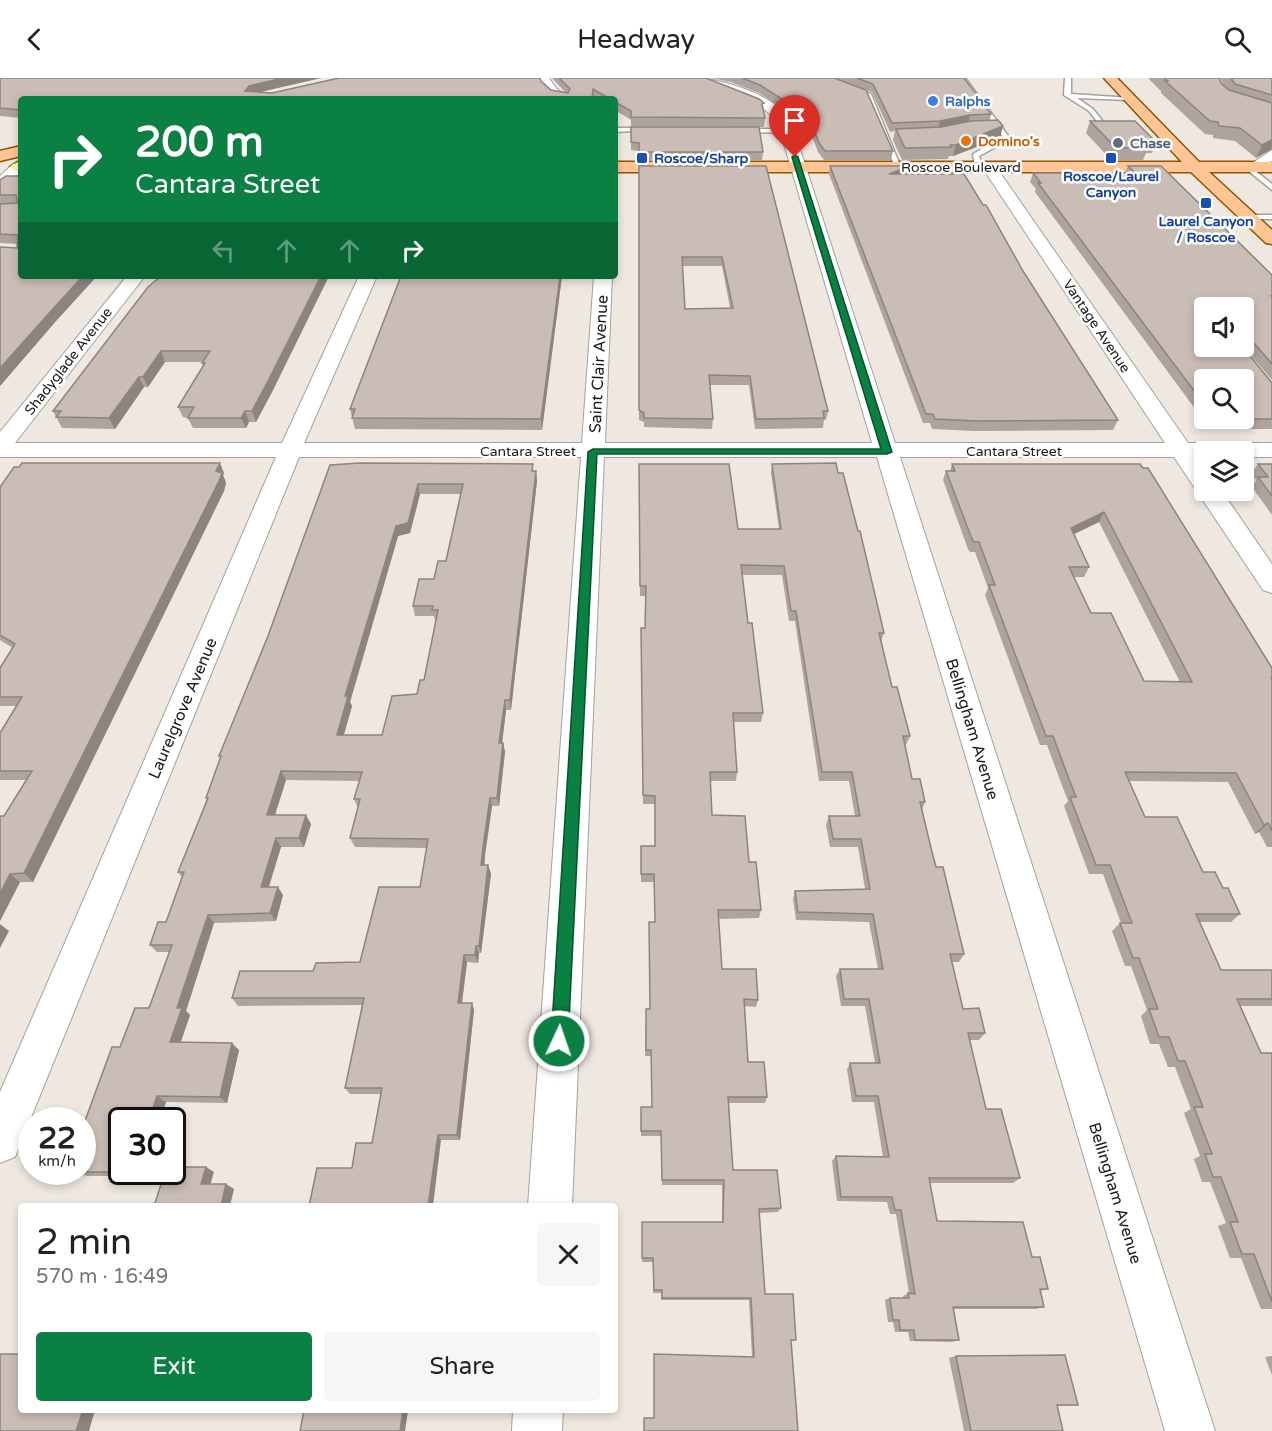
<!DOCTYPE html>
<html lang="en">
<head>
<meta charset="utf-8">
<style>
	:root { --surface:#fff; --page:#f6f6f6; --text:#222; --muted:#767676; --accent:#0b8043 }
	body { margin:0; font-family:"Varela Round",sans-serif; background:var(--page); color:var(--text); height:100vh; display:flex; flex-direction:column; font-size:22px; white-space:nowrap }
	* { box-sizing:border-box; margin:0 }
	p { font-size:20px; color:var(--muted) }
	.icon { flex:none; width:33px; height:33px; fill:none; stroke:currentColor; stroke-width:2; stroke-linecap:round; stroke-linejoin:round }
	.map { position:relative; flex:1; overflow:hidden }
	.details { position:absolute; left:18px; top:1125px; width:600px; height:210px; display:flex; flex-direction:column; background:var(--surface); border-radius:6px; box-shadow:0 3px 9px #0003 }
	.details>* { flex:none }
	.top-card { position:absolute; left:18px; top:18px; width:600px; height:183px; border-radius:6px; box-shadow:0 3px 9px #0003; background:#0b8043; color:#fff; overflow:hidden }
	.buttons { position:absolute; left:1194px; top:219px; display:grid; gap:12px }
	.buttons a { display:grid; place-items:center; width:60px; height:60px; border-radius:6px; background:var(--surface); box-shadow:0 3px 9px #0003; font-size:30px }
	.speed { position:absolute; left:18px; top:1029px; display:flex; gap:12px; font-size:30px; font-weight:700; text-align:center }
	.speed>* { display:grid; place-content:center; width:78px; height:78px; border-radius:50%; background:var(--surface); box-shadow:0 3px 9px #0003; line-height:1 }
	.speed small { font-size:15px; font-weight:400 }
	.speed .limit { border:3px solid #111; border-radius:9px; background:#fff; color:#111 }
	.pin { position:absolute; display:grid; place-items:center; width:51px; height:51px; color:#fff; margin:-62px -26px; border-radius:50% 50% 50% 0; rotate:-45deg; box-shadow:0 0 6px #0007 }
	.pin .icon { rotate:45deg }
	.me { position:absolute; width:66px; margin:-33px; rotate:3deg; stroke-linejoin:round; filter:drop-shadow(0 0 4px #0008) }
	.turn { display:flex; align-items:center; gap:21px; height:126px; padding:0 18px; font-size:27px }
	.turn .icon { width:78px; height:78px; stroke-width:2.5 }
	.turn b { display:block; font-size:42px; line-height:51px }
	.lanes { display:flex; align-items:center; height:57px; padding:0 18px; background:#0003; justify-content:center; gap:30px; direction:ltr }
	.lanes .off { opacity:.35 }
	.round { display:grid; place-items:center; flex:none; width:63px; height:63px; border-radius:6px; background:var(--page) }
	.head { display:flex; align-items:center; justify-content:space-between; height:102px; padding:0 18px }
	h1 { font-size:36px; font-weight:600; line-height:45px }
	.button { display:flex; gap:12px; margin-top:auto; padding:12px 18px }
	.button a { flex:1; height:69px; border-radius:6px; background:var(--accent); color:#fff; font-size:24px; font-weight:600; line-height:69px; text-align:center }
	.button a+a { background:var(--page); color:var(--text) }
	header { display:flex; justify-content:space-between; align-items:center; height:78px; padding:0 18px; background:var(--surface); font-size:27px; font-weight:600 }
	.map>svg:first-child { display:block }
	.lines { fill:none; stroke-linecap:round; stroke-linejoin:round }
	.lane-casing { stroke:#a2a2a2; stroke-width:3 }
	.street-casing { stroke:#a2a2a2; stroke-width:2 }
	.secondary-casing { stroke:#757500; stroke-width:3 }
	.primary-casing { stroke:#935200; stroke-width:3 }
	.lane { fill:#fff; fill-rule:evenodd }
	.street { fill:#fff; fill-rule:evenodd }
	.secondary { fill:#fef9ae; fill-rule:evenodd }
	.primary { fill:#ffc594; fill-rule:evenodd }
	.wall { fill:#aea39d; fill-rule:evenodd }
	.shaded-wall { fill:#8d847f }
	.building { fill:#cabdb6; stroke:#8d847f; stroke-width:1.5; fill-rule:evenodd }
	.route { fill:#0b8043; stroke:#07532c; stroke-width:1.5 }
	.shop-dot { fill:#3f7fe0; stroke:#fff; stroke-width:2 }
	.food-dot { fill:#e8710a; stroke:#fff; stroke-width:2 }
	.service-dot { fill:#5c6f8a; stroke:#fff; stroke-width:2 }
	.transit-dot { fill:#1a4fb4; stroke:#fff; stroke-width:2 }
	.labels { text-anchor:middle; stroke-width:5; stroke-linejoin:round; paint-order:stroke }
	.far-shop-label { font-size:14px; font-weight:bold; fill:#366cbe; stroke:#fff; text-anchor:start }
	.far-food-label { font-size:14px; font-weight:bold; fill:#c56008; stroke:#fff; text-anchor:start }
	.far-service-label { font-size:14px; font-weight:bold; fill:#4e5e75; stroke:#fff; text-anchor:start }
	.far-transit-label { font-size:14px; font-weight:bold; fill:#164399; stroke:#fff }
	.far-street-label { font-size:14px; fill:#1b1b1b; stroke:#fff }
	.street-label { font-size:16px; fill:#1b1b1b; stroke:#fff }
</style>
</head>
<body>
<header><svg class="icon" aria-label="back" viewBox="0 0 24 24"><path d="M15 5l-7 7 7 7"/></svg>Headway<svg class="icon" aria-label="search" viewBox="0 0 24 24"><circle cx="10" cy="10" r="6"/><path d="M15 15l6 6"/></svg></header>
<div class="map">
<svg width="1272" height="1353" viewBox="0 0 1272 1353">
	<rect width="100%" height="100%" fill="#eee8e0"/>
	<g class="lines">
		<g class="lane-casing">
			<path id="lane" d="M817,0H826L871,16L901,90L895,89L866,18Z
				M959,0H965L1009,59L1005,64L979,78L983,89L979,91L975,89L973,76L1003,59Z
				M1065,0H1071V16L1132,20L1129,22L1077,20L1093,31L1108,50L1103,51L1089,33L1064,17Z
				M615,50H649L652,52L615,54Z
				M787,51L789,54L742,55L739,53L742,51Z
				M1245,88H1249L1272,106V112L1245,90Z
				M1245,137H1272V141H1245Z"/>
		</g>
		<g class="street-casing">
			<path id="street" d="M537,0H549L556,10L569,21C549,21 548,16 537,0Z
				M692,0C721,0 771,16 790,40L895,365H1165L982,89L989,85L994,86L1188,365H1272V379H1244V374H1204V379H1197L1204,390V412H1221L1272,486V515L1263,512L1174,379H900L1215,1353H1165L877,379H604L572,1128H528L581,379H299L15,1079L0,1085V1014L276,379H0V354L127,198H145L15,365H282L359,198H377L304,365H582L594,198H612L605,365H872L777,42L759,27Z
				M1272,72V83L1261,92H1251L1249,89L1251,86Z
				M18,85H21V94L5,110L0,112V98L13,86Z
				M513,1332H563L562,1353H512Z"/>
		</g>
		<g class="secondary-casing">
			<path id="secondary" d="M21,82V93L13,92L10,89Z"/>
		</g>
		<g class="primary-casing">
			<path id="primary" d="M1104,0H1117L1199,84H1272V94H1209L1272,152V166L1266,165L1191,94H615V84H1182Z
				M21,68V78L0,83V73Z"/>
		</g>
		<use href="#lane" class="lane"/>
		<use href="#street" class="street"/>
		<use href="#secondary" class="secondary"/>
		<use href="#primary" class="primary"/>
	</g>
	<path class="wall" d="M0,0H321L259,14L272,15L541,3L551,12L566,15L552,0H706L764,33L765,40L764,49L631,48V42L615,32V21H596L594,20V21H21V40L0,38Z
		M711,0H964L991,36L990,42L1000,60L953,78H949L948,81L902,82L893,62L895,53L890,54L872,14L866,12L893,73L891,82H824L818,74L801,29L784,31L759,15L731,4Z
		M1148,0H1219L1221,5L1224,8L1220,0H1272V71L1256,80L1235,63L1213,60V57L1205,56L1161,15V13Z
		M1090,43L1156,64L1152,75H1146L1143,82H1111L1086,55Z
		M631,49L763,74L762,82H639V73L631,72Z
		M639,88H766L828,333L826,342H824L823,350L755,351L749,307H709L713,341L712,351L644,349V344L639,342ZM682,188H722L730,230L685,231Z
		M830,88L908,96L1023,193L1118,342L1113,352L974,353L932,351L930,345H923L829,96Z
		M1128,88L1272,197V302L1243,268L1244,230H1204L1272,305V351H1210L1035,114L1036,111L1030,104L1033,95H1125ZM1204,302L1244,340H1204Z
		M21,98V198H97L56,243L0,308V169L17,170V166L0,165V102Z
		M161,198H329L273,312L256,344H249L246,350H193L188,340L183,339L178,329L203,288L202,285L203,284H165L148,309H144L115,351L62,350L53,333Z
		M401,198H562L542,352L355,351L350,331Z
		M639,386L738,451H779L771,395L772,386L838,395L858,453L884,555L881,563L892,609L910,658L906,667H905L912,701L925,724L922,732L936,789L964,876L959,884H952L963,931L985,955L979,962H969L986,1031L1020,1100L1013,1105H930L937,1143L1032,1179L1048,1211L1040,1213L1044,1229L1036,1231H953L959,1262L952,1264L910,1263L908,1254H895L893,1244H888L885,1222L890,1220H903V1218L909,1215L896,1136H890L887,1124L837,1123L832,1083L836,1078L883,1079L874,1024H852L847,991L850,985H875L865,928H841L836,898L840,891H878L869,844L796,842L793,821L795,813L865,811L858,769H830L826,747L829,738H855L849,703H819L795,543H789L782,497H742L748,545L763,635L761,644H733L737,694L736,703H710L712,737L749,784L761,832L759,840L719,841L722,891L758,922L756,929L744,928L748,984L767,1019L765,1025H729L733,1092L781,1130L778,1134L759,1135L765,1216L796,1262L791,1263L653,1340L752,1279L749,1222H661V1215H653V1184H642V1144H722V1107H662L661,1058H641V1029H652L651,978H645L646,938L650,931L655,844L654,804H641V768H655V726H643L641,550H645L646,518H640Z
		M952,386H1140L1272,590V769H1267L1259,754L1255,756L1228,704L1129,703L1145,739L1203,794L1223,810L1240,836L1231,844H1199L1221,892H1272V928H1240L1261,975H1272V1231H1261L1241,1180H1230L1218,1148L1226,1145L1210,1104H1202L1194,1081L1200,1078L1184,1035L1191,1031L1175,989H1168L1159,966H1150L1141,938L1147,932L1131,888H1125L1112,853L1120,845H1121L1103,796H1089L1064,728L1068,723L1063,710L1047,667H1040L985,517L988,510L975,474H970L968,471L943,402L946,393H950ZM1099,444L1180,604L1144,603L1091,535L1074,499H1084L1089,489L1074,456Z
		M1258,386H1272V437L1252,409L1256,402L1251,396Z
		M330,387L536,393L537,403L511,632H506L502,665H503L505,674L499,728H492L485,777L484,787H488L491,796L481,875H479L478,885L467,884L462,925H472L474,932L460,1062H441L352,1090L372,1065L381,1016H350L345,1010L362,927L238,928L232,920L313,893L360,884L420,809L427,770L355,769L350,760L358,730L354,721L359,703L286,702L275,737L311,746L304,769H281L269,809L283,817L276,843L214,845L186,933L190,937L181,964L239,972L227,1025L166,1024L160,1042H122V1094H144L142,1098H87L76,1094L87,1064L82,1062V1051L120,969L149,930L169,874H157L150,867L166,844L182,799L178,794L207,721L206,720L221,680L219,678L268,558ZM420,416H461L446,483L434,501L413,528L415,538H434L435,542H436L424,602L417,616L382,657H344L352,628L350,624L398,458L410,455Z
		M224,395L223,397L226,405L224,413L33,804H20L0,843V738H4L26,702H0V655L16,628H0V590L13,570L0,562V409Z
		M956,1278L1078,1327L1057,1328L1063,1353H964L949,1280Z
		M1272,1278V1297L1265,1279Z"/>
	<path class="shaded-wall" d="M283,0H321L252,16L245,13L249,8Z
		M802,20L801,29L784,31L785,23Z
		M970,37L968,46L938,52L940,43Z
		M1003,48L1000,60L953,78L956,67Z
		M1272,62V71L1256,80L1262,67Z
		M910,88L909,96H889Z
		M83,198H97L56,243L0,308V290L51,233Z
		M321,198H329L273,312L256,344L252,333Z
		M560,198H562L542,352L541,341Z
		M161,273L165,284L148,309L143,299Z
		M139,299L144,309L115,351L109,340Z
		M245,333L249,344L246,350L241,340Z
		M220,385L224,395L223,397L226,405L224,413L33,804L24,795Z
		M536,393L537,403L511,632L510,622Z
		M418,406L420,416L410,455L398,458L350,624L352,628L341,666L337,657L345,618L396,448Z
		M1104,434L1099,444L1066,460L1071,450Z
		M505,622L506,632L501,674L499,665Z
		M503,665L505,674L499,728L497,720Z
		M281,693L286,702L272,746L267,737Z
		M490,720L492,728L485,777L484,796L481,787L483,769Z
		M306,737L311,746L304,769L299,760Z
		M1268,745L1259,754L1255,756L1264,747Z
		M276,760L281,769L266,817L261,809Z
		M488,787L491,796L481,875L479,868Z
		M10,796L20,804L0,843V816Z
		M278,809L283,817L276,843L270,835Z
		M208,837L214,845L186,933L190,937L178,971L170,964L177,930Z
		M0,846L9,853L0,870Z
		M476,868L479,875L478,885L475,877Z
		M464,877L467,884L461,932L458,925Z
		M472,925L474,932L460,1062L457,1057Z
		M232,965L239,972L227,1025L220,1019Z
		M157,1018L166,1024L160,1042H149Z
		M438,1057L441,1062L433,1128H428Z
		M206,1089L214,1094L209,1111L201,1106Z
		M133,1094H144L142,1098Z
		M226,1106L234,1111L230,1128H221Z
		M83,1332H95L89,1353H76Z
		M403,1333H408L405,1353H400Z"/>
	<path class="building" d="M0,0H283L249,8L245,13L272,15L339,0H540L541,3L551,12L568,15L570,11L559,0H706L759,21L764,25L762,26L765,40L631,39V33L615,24V21H610L593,11L592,21H21V32L0,30Z
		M742,0H834L866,12L893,73H825L819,65L802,20L785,23L760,7Z
		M857,0H964L991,36L970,37L940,43L892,45L873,6Z
		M1164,0H1219L1221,5L1229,12L1272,25V62L1262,67L1240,50L1219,48L1218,44L1210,43L1165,3H1168Z
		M1231,0H1272V17L1235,6Z
		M998,42L1003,48L956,67H950L951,69L905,70L896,51L941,49L971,43Z
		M1090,43H1135L1156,64H1142L1148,70H1116Z
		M631,49H759L763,74H639V65L631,64Z
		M639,88H766L828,333H823L824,340L756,341L750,298L709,297L713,341L644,340V335L639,332ZM682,179H722L733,230L685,231Z
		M830,88H910L889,96H964L983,127H986L1023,193L1118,342L977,343L935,341L933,336H926Z
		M1128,88H1161L1272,197V218H1271L1272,219V286L1247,257H1244V230H1204V268H1242L1272,305V341H1216L1244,340V302H1204V326L1038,105H1041L1033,95H1135Z
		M6,98H21V198H83L51,233L0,290V169L17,170L18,157L0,156V126L18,125L16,117H0V102Z
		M161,198H321L269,301L252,333H245L241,340H188L194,329H178L205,285H202L210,273H161L143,299H139L109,340L56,339L61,333H53L148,209Z
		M401,198H560L541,341L352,340L355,331H350Z
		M22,385H220L216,393L222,395L219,403L24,795L10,796L0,816V738H4L32,693H0V655L22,619H0V590L15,566L0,557V409L14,389H19Z
		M360,385L533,386L532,393H536L510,622H505L499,665H503L497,720H490L483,769L481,787H488L479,868H476L475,877H464L458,925H472L457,1057H438L428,1128H309L317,1090H352L356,1065H372L382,1010H345L364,920H232L240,893H313L316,885L360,884L379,809H420L428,761L350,760L360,721H354L362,694L281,693L267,737H306L299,760H276L261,809H278L270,835L208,837L177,930H182L170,964L232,965L220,1019L157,1018L149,1042H122V1094H133H76H82V1076L88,1060H82V1051L112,969H120L135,930H149L172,867H150L158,844H166L184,794H178L208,720H206L221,678H219L268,558L330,387ZM418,406H463L446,483H438L434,501H419L413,528H433L432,532H438L424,602H420L417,616L392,618L382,657H337L348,618H345L396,448L408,445Z
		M836,385L838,395H843L858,453H860L884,555H879L892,609H897L910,658H903L912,701H920L925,724H920L931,770L936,789H943L964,876H950L963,931L979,930L985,955H968L986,1031H1001L1020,1100H929L937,1143L1023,1144L1032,1179H1040L1048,1211H1040L1044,1229H953L959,1262H915L914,1252H900L899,1242H893L890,1220H909L908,1215L915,1216L901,1132H895L892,1119H841L836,1078L889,1079L878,1018H856L850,985H880L869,921H844L840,891H883L873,836L798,834L795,813L870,811L861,761H833L829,738H860L852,694H822L796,533H791L784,488L741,487L748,545H752L763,635H733L737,694H710L712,737L745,738L749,784H756L761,832H718L722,891H756L758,922L744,921L748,984H764L767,1019H728L733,1092H777L781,1130L759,1131L765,1216H793L796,1262H791L798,1353H644V1340H654V1276L754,1279L751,1220H662V1212H654L653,1180H642V1144H723L724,1102H662L661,1053H641V1029H652L651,972H646V931H650L649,844H655L654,796H641V768H655V718L643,717L641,550H645L646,508H640L639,386H729L738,451H781L772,386Z
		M952,386H1140L1143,390H1148L1272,590V600H1271L1272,602V753L1268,745L1264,747L1236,695L1125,694L1145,739H1177L1203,794H1215L1223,810H1228L1240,836H1196L1221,892H1272V921H1237L1261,975H1272V1224L1254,1176H1242L1230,1144H1238L1221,1099H1213L1205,1076H1212L1194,1029H1203L1185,983H1178L1169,959H1159L1149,931H1158L1139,880H1133L1120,845H1132L1110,787H1096L1070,719H1076L1069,701L1053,658H1046L989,507H995L979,464H974L972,461L946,393H955ZM1104,434L1192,604L1144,603L1111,535H1091L1069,489H1089L1071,450Z
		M1258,386H1272V418L1258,399H1268Z
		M172,1089H206L201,1106H226L221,1128H154L165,1094H172Z
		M0,1276H21V1332H83L76,1353H0Z
		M1065,1277L1078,1327H1057L1063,1353H971L956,1278Z
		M304,1332H418L403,1333L400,1353H300Z"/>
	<path class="route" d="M795,77L798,79L892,374L887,376H597L568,963L565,969L559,972L553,969L551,963L588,374L593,371H881L792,79Z"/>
	<circle class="shop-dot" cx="933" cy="23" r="6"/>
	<circle class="food-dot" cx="966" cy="63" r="6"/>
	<circle class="service-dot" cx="1118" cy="65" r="6"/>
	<g class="transit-dot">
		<rect x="636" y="74" width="12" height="12" rx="3"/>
		<rect x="1105" y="74" width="12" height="12" rx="3"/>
		<rect x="1200" y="119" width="12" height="12" rx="3"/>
	</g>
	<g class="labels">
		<g class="far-shop-label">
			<text x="945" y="28">Ralphs</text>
		</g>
		<g class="far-food-label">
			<text x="978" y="68">Domino's</text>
		</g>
		<g class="far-service-label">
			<text x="1130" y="70">Chase</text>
		</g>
		<g class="far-transit-label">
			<text x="654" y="85" text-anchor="start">Roscoe/Sharp</text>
			<text x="1111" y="103">Roscoe/Laurel<tspan x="1111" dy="16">Canyon</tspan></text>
			<text x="1206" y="148">Laurel Canyon<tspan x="1206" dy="16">/ Roscoe</tspan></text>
		</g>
		<g class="far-street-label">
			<text x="961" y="94">Roscoe Boulevard</text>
			<text transform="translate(1097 248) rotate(56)" y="5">Vantage Avenue</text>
			<text transform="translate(68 283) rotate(-52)" y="5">Shadyglade Avenue</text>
			<text x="528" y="378">Cantara Street</text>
			<text x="1014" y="378">Cantara Street</text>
		</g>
		<g class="street-label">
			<text transform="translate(598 286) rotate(-87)" y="6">Saint Clair Avenue</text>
			<text transform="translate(182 630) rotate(-67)" y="6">Laurelgrove Avenue</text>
			<text transform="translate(973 651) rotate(73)" y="6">Bellingham Avenue</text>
			<text transform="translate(1116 1115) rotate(73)" y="6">Bellingham Avenue</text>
		</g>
	</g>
</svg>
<div class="buttons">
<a><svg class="icon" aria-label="sound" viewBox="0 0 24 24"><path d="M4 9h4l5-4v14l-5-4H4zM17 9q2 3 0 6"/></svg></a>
<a><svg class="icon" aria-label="search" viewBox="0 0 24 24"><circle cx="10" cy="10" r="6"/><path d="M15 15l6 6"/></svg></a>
<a><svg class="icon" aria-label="layers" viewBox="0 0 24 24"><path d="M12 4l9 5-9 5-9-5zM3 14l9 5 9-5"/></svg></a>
</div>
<div class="speed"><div>22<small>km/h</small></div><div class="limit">30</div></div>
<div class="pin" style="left:795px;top:79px;background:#d93025"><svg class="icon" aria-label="arrive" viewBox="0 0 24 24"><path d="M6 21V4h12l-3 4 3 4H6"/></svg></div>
<svg class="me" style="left:559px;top:963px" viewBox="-20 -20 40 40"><circle r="17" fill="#0b8043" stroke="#fff" stroke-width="3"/><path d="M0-11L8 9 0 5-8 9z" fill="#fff"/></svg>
<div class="top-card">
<div class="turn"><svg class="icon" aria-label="right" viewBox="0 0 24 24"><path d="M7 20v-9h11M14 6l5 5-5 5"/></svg><div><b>200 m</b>Cantara Street</div></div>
<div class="lanes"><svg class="icon off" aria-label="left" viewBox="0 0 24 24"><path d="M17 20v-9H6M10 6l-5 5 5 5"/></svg><svg class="icon off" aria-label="ahead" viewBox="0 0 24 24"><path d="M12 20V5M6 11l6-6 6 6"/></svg><svg class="icon off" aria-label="ahead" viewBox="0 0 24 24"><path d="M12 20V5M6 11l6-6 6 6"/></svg><svg class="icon" aria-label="right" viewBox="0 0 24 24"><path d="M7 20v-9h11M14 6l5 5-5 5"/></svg></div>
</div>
<section class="details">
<div class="head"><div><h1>2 min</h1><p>570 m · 16:49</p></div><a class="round"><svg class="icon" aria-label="close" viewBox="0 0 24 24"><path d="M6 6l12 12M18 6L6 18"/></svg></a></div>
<div class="button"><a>Exit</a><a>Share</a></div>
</section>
</div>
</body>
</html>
